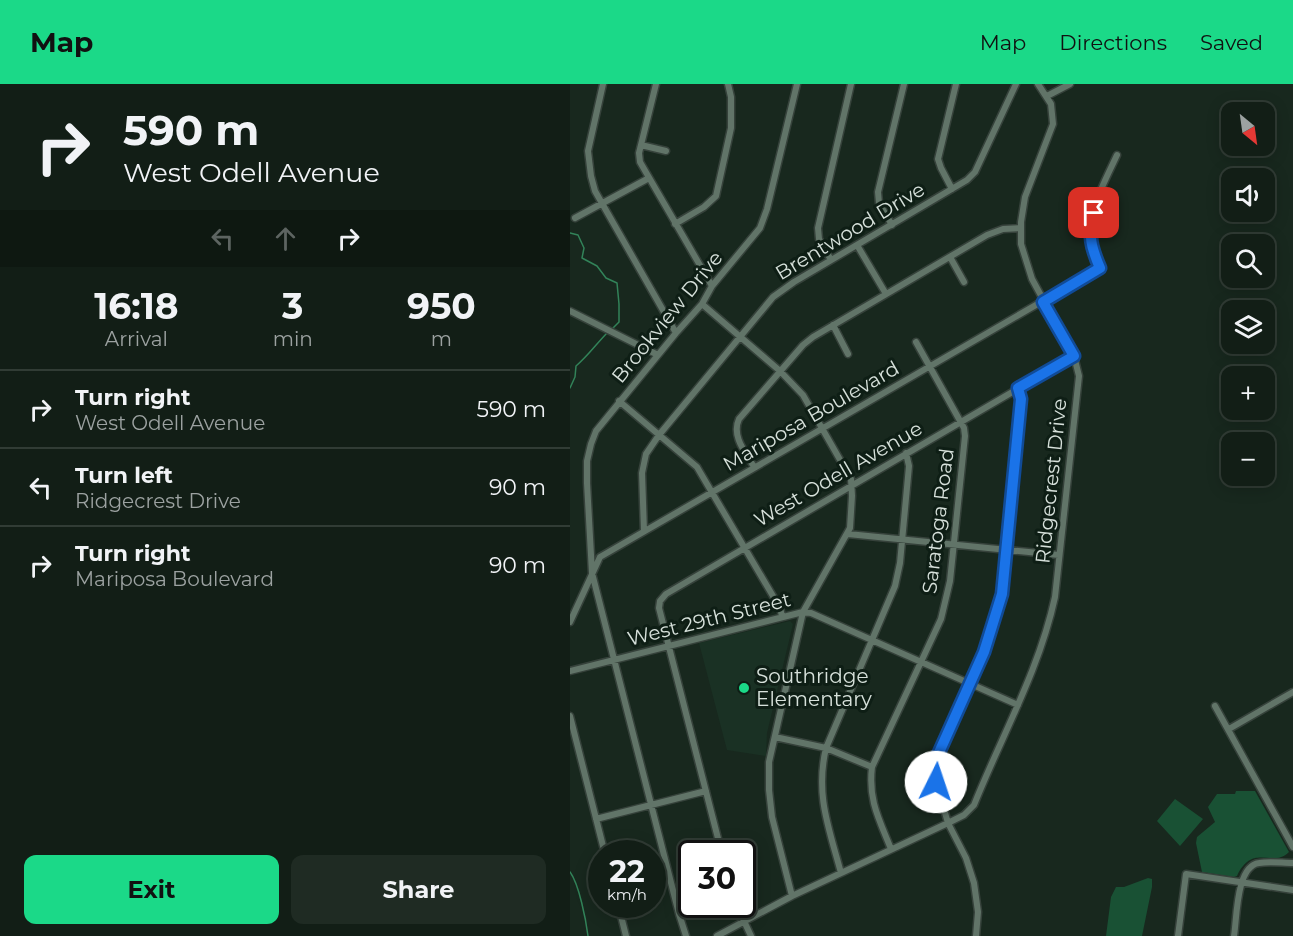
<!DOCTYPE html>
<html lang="en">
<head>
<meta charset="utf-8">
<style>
	:root { --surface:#121e16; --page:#1f2b23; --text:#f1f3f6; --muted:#9ca2a1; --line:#313c35; --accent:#1bd988 }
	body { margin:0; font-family:Montserrat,sans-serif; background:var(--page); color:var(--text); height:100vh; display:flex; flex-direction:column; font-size:22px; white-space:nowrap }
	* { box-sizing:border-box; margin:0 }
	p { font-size:20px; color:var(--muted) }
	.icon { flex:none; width:33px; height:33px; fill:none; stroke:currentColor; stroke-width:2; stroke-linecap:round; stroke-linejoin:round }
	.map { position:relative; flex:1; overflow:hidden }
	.panel { display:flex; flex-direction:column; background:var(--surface); width:570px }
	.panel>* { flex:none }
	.top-card { background:#121e16; color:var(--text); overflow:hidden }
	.needle { width:39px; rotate:151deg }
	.buttons { position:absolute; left:651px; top:18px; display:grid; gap:12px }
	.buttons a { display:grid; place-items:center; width:54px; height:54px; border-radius:12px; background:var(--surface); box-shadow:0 3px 15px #0003,0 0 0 2px var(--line); font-size:30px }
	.speed { position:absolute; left:18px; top:756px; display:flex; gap:12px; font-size:30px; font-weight:700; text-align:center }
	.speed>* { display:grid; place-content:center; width:78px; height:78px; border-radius:50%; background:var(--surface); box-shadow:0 3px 15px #0003,0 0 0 2px var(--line); line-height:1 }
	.speed small { font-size:15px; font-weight:400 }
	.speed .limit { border:3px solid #111; border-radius:9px; background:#fff; color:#111 }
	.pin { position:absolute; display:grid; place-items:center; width:51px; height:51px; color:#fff; margin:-26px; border-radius:12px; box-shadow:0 3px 9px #0006 }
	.me { position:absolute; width:66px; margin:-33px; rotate:4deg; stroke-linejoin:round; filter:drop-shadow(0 0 4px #0008) }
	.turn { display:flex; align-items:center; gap:21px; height:126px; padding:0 24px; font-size:27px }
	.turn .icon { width:78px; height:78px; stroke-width:2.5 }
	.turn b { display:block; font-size:42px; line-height:51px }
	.lanes { display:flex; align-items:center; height:57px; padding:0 24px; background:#0003; justify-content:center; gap:30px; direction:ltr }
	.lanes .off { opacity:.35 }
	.eta { display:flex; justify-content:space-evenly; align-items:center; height:102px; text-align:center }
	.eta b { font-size:36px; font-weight:700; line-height:42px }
	.primary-button { display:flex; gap:12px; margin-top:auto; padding:12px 24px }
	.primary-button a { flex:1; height:69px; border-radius:12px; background:var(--accent); color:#111; font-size:24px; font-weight:700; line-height:69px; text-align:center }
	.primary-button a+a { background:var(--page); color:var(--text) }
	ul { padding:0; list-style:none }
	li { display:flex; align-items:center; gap:18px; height:78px; padding:0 24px; border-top:2px solid var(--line) }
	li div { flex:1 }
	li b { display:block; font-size:22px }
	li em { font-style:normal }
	header { display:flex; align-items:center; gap:36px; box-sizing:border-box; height:84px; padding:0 30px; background:var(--accent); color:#111 }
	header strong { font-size:28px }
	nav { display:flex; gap:33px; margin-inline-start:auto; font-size:21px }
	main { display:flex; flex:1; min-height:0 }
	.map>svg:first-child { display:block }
	.built { fill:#1a3124 }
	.green { fill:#195134 }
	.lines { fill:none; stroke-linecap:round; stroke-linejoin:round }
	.stream { stroke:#328359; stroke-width:1.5 }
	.minor-casing { stroke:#36423b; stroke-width:9 }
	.minor { stroke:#617468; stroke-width:6 }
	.route-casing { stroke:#114b97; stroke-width:15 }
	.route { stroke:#1a73e8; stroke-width:10 }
	.poi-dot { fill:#1bd988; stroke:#0e1e15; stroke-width:2 }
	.labels { text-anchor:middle; stroke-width:6; stroke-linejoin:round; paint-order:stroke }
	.street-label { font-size:20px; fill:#d7e1db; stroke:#0e1e15 }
	.poi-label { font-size:20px; fill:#d7e1db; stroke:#0e1e15; text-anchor:start }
</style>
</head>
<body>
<header>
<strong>Map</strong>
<nav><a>Map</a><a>Directions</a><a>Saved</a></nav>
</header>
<main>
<section class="panel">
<div class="top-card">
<div class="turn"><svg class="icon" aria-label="right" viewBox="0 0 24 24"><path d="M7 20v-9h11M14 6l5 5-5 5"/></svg><div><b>590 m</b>West Odell Avenue</div></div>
<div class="lanes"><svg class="icon off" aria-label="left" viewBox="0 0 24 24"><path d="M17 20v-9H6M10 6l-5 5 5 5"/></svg><svg class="icon off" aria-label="ahead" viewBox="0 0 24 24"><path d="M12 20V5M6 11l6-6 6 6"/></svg><svg class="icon" aria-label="right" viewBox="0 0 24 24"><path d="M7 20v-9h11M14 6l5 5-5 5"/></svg></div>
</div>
<div class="eta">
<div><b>16:18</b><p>Arrival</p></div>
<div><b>3</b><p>min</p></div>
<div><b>950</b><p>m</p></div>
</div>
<ul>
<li><svg class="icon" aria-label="right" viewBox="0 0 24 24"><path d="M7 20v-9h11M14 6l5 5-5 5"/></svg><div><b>Turn right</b><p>West Odell Avenue</p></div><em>590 m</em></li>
<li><svg class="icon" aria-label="left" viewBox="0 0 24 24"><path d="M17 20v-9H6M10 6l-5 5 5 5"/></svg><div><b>Turn left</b><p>Ridgecrest Drive</p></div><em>90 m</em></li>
<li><svg class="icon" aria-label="right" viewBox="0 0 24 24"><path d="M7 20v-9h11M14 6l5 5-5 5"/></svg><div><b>Turn right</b><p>Mariposa Boulevard</p></div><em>90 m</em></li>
</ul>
<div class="primary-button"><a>Exit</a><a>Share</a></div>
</section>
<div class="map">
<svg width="723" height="852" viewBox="0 0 723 852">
	<rect width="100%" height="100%" fill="#18281e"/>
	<path class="built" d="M220,537L223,540L197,649L196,672L157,666L129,559Z"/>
	<path class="green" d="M666,707H685L719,768C702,785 683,758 667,792L664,793L632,788L626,759L627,753L645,738L638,723L647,710H665Z
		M605,715L633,735L610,762L587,737Z
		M578,794L582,795V803L572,852H536L541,813L546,803H554Z"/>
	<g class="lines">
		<path class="stream" d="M0,149L8,151L14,164L12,174L27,182L36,194L47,199L49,220V238L42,245
			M0,304L5,293L6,282C18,272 27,259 38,248
			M0,788C9,800 16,836 18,852"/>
		<g class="minor-casing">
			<path id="minor" d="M33,0L18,67L21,92L25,107L106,249
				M86,0L69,69L70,78L142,202
				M477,12L500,0
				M71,61L96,67
				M382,105L371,84L368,75L386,0
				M5,134L79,94
				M105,140L134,123L146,112L161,44V13L158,0
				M322,141L309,119L308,108L334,0
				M287,161L316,210
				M380,173L394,198
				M261,176L249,155L248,144L281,0
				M132,220L210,287L233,311L281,395L282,412L280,444L233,528L199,678V706L202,733L222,812
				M0,227L88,271
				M263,241L278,270
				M49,317L127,383L210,524L212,532
				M184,383C176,369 161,352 169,335L233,261L243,253L417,151L433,145L451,144
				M74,447L72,389L76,370L89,351L203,213L224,198L397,96L405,88L446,0
				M278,450L489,471
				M0,538L30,473L530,184C527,177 523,169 521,162C516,130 534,99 547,71
				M0,587L233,528L241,529L448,621
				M645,622L723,763
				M0,632L35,770
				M659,645L723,608
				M205,653L256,664L302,683
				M26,735L136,707
				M321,765C309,735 298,716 302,683L371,535L380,497L395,352L394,344L346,258
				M152,770L89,524L90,517L96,510L504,272
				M271,789C259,744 245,711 256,664L325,502L330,479L339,382L336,369
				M48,820L56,852
				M166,820L181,852
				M116,852L109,830L22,489L17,399V377L21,360L26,347L106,249L132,220L142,202L190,144L197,125L227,0
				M147,852L222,812L378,739L394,731L404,721C432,651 469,587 485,513L509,292L504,272L462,195L451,160V138L455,113L483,40L481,20L468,0
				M406,852L408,828L404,799L396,774L378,739L366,698L365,683L370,665L414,568L432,510L451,315L448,304
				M608,852L616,790L723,806
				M664,852C667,834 666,782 689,779C700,777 712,779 723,779"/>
		</g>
		<use href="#minor" class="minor"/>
	</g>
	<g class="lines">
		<g class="route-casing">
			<path id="route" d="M366,698L365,683L367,673L414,568L432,510L451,315L448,304L504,272L473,218L530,184C521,163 518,152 524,129"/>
		</g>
		<use href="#route" class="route"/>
	</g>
	<circle class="poi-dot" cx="174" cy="604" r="6"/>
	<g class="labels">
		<g class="street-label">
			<text transform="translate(280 147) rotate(-31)" y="7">Brentwood Drive</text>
			<text transform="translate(97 233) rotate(-51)" y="7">Brookview Drive</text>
			<text transform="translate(241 332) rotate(-30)" y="7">Mariposa Boulevard</text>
			<text transform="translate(268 390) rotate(-30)" y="7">West Odell Avenue</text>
			<text transform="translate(481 397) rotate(-84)" y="7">Ridgecrest Drive</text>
			<text transform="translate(368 437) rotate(-83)" y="7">Saratoga Road</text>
			<text transform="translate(139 535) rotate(-14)" y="7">West 29th Street</text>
		</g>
		<g class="poi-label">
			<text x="186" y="599">Southridge<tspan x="186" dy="23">Elementary</tspan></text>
		</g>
	</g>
</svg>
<div class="buttons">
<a><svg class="needle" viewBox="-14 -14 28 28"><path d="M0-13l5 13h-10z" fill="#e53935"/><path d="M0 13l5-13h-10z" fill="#9ca2a1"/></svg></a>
<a><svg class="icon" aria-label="sound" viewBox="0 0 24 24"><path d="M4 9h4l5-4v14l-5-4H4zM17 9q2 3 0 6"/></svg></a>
<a><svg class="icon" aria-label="search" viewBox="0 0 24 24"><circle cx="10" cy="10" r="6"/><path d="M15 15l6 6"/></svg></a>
<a><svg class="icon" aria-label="layers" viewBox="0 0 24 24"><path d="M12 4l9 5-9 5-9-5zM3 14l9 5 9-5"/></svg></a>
<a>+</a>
<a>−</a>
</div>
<div class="speed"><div>22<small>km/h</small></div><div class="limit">30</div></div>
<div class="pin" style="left:524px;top:129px;background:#d93025"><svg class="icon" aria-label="arrive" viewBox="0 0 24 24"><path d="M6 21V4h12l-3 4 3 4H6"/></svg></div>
<svg class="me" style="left:366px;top:698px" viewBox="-20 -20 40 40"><circle r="19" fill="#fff"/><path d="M0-13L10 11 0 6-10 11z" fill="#1a73e8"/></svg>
</div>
</main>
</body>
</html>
